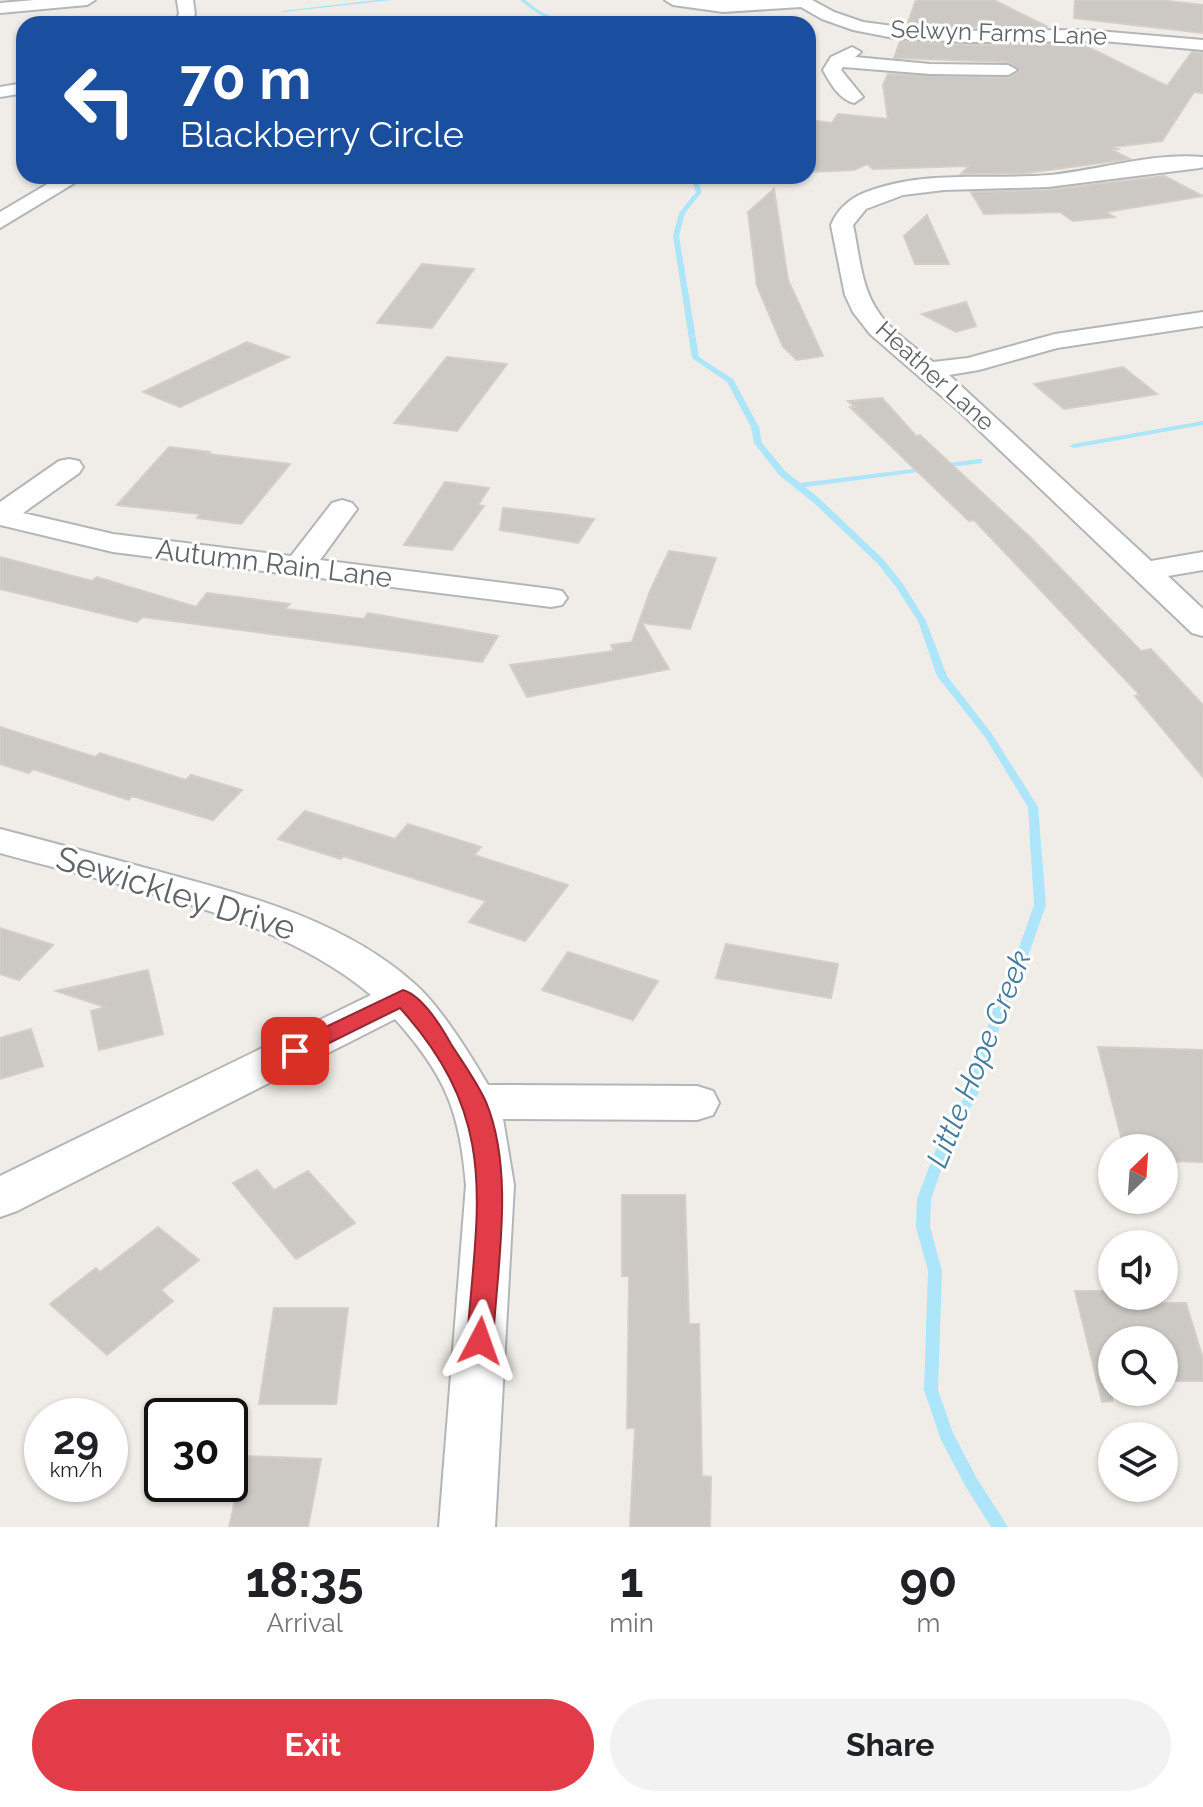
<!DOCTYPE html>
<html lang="en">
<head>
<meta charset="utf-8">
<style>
	:root { --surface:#fff; --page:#f2f2f2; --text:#202124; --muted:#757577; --accent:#e23c49 }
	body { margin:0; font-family:Raleway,sans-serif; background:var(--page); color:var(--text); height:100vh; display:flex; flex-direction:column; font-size:30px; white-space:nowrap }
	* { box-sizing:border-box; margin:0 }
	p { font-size:26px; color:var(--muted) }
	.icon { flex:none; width:44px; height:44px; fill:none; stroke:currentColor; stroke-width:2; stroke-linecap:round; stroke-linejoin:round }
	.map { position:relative; height:1527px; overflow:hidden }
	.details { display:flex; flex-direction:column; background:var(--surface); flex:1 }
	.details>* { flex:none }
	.guide { position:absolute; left:16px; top:16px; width:800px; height:168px; border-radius:24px; box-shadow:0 2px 6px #0004; background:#1a4fa0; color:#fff; overflow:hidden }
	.needle { width:52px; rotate:25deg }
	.controls { position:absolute; left:1098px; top:1134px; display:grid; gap:16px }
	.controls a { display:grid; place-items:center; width:80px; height:80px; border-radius:50%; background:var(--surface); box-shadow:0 2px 6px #0004; font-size:40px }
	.speed { position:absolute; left:24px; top:1398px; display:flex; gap:16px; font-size:40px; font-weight:700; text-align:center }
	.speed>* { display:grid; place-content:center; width:104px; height:104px; border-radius:50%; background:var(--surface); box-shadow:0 2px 6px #0004; line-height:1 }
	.speed small { font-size:20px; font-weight:400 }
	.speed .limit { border:4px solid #111; border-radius:12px; background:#fff; color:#111 }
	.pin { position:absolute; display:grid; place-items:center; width:68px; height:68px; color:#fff; margin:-34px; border-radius:16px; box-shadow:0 4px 12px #0006 }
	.me { position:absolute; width:88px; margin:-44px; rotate:4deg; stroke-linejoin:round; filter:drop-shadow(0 0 6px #0008) }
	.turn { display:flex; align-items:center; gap:28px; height:168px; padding:0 32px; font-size:36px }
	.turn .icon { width:104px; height:104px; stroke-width:2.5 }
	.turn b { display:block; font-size:56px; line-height:68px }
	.eta { display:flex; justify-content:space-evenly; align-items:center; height:136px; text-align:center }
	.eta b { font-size:48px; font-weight:700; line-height:56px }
	.button { display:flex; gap:16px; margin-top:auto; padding:16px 32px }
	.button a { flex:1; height:92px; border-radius:48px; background:var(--accent); color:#fff; font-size:32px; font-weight:700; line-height:92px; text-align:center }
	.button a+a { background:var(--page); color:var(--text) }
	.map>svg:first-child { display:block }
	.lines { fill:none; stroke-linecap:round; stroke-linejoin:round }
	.stream { fill:#ade5fb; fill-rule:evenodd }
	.building { fill:#ccc8c4; stroke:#d5cec6; stroke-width:2 }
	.minor-casing { stroke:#b3b6b9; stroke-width:4 }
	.minor { fill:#fff; fill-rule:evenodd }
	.route { fill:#e23c49; stroke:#93272f; stroke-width:2 }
	.labels { text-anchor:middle; stroke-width:6; stroke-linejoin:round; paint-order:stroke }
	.far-street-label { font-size:24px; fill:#5f6467; stroke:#fff }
	.street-label { font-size:28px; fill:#5f6467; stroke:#fff }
	.water-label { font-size:30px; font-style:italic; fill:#427c9d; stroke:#fff }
	.near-street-label { font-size:34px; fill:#5f6467; stroke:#fff }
</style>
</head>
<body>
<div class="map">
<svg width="1203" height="1527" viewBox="0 0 1203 1527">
	<rect width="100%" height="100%" fill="#f0ede8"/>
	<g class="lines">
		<path class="stream" d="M377,0H392L283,12L281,11Z
			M520,0H525L541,12L570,24C551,23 534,12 520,0Z
			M690,176H696L702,192L685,213L679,236L699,357L733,379L759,427L762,443L785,471L800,483L929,467V471H926L805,487L820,499L884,560L903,584L926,621L947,676L992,734L1038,807L1046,905L1026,962L1007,1004L978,1094L950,1144L931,1199L930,1227L942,1271L938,1390L953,1433L976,1477L1008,1527H991L966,1487L941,1440L924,1390L928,1271L916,1227L917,1199L938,1144L966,1094L995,1004L1014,962L1034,905L1028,807L985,737L937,676L918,621L896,587L878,564L814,503L779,475L754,443L751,427L727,382L692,358L673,236L679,213L696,192Z
			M1203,421V425L1073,448L1069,446L1073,444Z
			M979,459H982V463L942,468L938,466L942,464Z"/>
	</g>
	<path class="building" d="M916,0H994L1048,27L930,28L907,25Z
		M1075,0H1160L1203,5V33L1074,18Z
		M900,41L967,45L1082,44L1167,86L1192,52L1203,53V93L1194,92L1162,141L1113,147L1118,149L1112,150L1130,159L1027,173L961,174L969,166L873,169L867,164L854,170L808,172V120L832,123L838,114L888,119L883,85L888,74L1008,78L1020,71L1008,62L894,58Z
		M1164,176L1203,196L1106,212L1114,217L1073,221L1060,212L984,214L971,192L1048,190Z
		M774,189L788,280L823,356L797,360L783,347L757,286L748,212Z
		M927,215L949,264H915L904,236Z
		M422,264L474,269L432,328L377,323Z
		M966,302L976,326L956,332L922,314Z
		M247,342L289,357L180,407L143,392Z
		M447,357L507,364L457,431L394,423Z
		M1123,367L1157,394L1064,409L1034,384Z
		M882,398L916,436L920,435L1031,538L1141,651L1151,649L1203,705V777L1135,696L1140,695L974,520L969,521L850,407H855L848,401Z
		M169,447L210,452L208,454L290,464L241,524L197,518L200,514L117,505Z
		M445,482L489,488L478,505L484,506L452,550L404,545Z
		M503,508L560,514L594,519L578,543L500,530Z
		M669,551L716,558L690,629L642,623L669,669L527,697L510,665L614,651L611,645L632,642L650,591Z
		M0,557L92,581L97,577L196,607L207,593L290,604L285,609L364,619L368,613L498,636L482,662L143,617L137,622L0,589Z
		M0,727L95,757L100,753L186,780L191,775L242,790L213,820L132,796L129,800L33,769L29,773L0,764Z
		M305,811L395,839L408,824L481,847L474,855L568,885L525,941L469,922L486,901L343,856L341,859L278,839Z
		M0,928L53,945L19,980L0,974Z
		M726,944L838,964L831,998L716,978Z
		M568,952L658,981L633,1020L542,990Z
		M148,970L163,1034L99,1050L91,1011L105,1007L56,991Z
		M31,1029L43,1066L0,1079V1038Z
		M1098,1047L1203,1050V1162L1164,1161V1148H1124Z
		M257,1170L274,1190L308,1171L355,1223L296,1259L233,1183Z
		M622,1195H685L689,1324H699L702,1476L711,1477L710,1527H630L635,1428H627L629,1276H622Z
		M158,1227L199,1260L161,1290L173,1301L107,1355L50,1304L96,1268L100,1272Z
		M1075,1291H1112V1296H1145L1147,1303H1186L1203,1359V1381H1164V1340H1112V1401L1102,1402Z
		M274,1308H348L336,1404H259Z
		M245,1456L321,1459L308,1527H229Z"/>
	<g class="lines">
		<g class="minor-casing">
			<path id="minor" d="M35,0H95L87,5L0,13V3Z
				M177,0H193L195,14L190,24H174L179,14Z
				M665,0H812L834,12L863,22L930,31L1086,30L1203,40V50L1103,41L967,42L894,38L853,30L822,19L801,7L723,12L673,5Z
				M852,47L861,52L855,57L930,64L1008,65L1017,70L1008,75L930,74L843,67L841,70L863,97L854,103C839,99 830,83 823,70L831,57Z
				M24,83V93L0,97V87Z
				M1203,157V167L1200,168L1048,187L944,190L903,195L866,209L853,225C859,252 861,287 877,310C890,331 914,346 933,362L968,358L1055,334L1203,312V326L1057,348L979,370L949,375L1151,561L1203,552V570L1168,576L1203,609V636L1192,633L959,411L870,334L853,312L845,295L831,225C839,206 853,196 872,190C929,170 990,180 1050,175C1100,170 1153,152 1203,157Z
				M61,176H86L0,228V212Z
				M69,459L79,461L83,467L79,473L23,513L113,534L291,556L332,503L342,500L352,503L357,509L320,560L551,589L562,591L567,598L562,605L551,607L113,552L0,525V502L59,461Z
				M0,829C51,842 102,856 153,870C246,895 345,920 417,986C442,1009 471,1056 488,1085L697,1086L713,1091L719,1103L713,1115L697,1120L503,1119L514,1185L495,1527H439L466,1185C460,1111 445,1075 395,1019L17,1211L0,1217V1176L371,995C274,913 121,887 0,853Z"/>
		</g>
		<use href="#minor" class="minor"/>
	</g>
	<path class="route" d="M403,990C423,996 441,1026 451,1044C463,1063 477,1082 486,1102C515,1172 497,1267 493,1341L489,1349L480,1352L471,1349L467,1341C477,1204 501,1120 400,1008L303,1056H288L284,1051L288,1045Z"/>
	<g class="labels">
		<g class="far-street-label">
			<text transform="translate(999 33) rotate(2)" y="8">Selwyn Farms Lane</text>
			<text transform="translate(935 376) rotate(42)" y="8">Heather Lane</text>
		</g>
		<g class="street-label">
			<text transform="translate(274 563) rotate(7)" y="10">Autumn Rain Lane</text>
		</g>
		<g class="water-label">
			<text transform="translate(979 1059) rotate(-68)" y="10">Little Hope Creek</text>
		</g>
		<g class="near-street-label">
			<text transform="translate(176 893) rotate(17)" y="12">Sewickley Drive</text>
		</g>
	</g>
</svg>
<div class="controls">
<a><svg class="needle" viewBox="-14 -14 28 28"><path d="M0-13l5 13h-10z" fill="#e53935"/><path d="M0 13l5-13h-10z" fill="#757577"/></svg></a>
<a><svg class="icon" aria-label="sound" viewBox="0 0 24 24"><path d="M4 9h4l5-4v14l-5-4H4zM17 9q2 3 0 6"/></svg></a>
<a><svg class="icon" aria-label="search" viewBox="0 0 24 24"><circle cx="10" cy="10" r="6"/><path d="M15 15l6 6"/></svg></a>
<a><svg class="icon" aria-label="layers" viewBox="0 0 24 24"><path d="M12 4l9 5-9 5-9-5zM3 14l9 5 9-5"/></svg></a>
</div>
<div class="speed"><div>29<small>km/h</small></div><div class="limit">30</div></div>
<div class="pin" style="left:295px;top:1051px;background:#d93025"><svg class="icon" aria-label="arrive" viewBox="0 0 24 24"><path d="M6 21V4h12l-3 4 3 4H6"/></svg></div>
<svg class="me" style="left:480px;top:1341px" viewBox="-20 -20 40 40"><path d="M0-17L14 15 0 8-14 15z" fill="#e23c49" stroke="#fff" stroke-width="4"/></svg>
<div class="guide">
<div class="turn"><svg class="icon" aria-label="left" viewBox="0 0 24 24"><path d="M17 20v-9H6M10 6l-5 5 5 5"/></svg><div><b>70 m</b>Blackberry Circle</div></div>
</div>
</div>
<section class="details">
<div class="eta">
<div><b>18:35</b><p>Arrival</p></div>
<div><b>1</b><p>min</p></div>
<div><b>90</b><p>m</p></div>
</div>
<div class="button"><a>Exit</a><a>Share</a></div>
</section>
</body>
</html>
